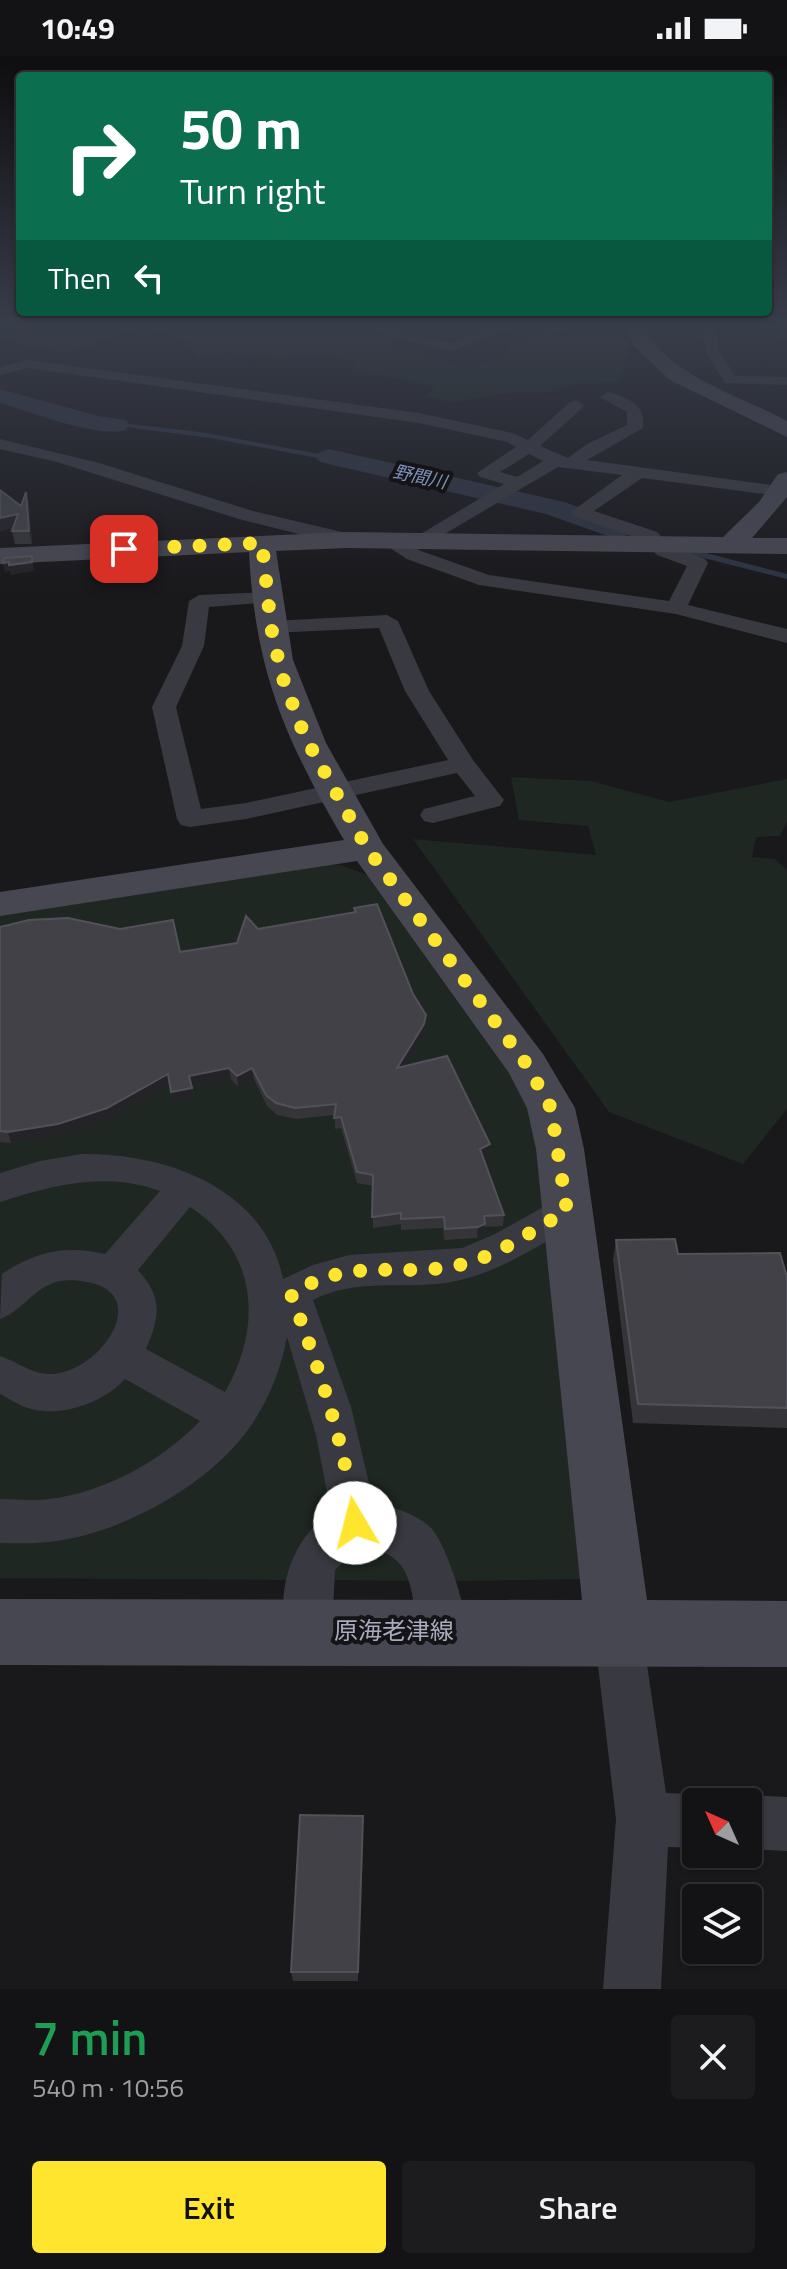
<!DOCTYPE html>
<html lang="en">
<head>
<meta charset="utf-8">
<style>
	:root { --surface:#131214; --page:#1c1b1d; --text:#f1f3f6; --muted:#9d9ea0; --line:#323234; --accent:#ffe52d }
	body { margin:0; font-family:"Titillium Web","Noto Sans JP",sans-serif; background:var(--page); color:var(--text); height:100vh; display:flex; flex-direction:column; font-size:30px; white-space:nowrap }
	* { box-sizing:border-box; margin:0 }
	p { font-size:26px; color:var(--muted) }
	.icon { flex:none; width:44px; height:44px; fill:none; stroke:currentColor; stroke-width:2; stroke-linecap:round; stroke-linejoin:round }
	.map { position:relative; height:1933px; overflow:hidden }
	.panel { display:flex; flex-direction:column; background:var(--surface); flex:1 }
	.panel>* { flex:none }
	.banner { position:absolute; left:16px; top:16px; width:756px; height:244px; border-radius:8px; box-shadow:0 2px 6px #0004,0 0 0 2px var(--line); background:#0b6e4f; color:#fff; overflow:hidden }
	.needle { width:52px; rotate:315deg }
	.fabs { position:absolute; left:682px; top:1732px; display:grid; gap:16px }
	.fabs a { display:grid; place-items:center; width:80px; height:80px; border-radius:8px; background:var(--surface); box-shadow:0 2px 6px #0004,0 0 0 2px var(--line); font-size:40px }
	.pin { position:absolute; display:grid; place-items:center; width:68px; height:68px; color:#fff; margin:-34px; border-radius:16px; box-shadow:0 4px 12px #0006 }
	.me { position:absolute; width:88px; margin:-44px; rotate:352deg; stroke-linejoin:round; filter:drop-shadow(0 0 6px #0008) }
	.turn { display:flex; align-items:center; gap:28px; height:168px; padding:0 32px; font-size:36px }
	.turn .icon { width:104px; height:104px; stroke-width:2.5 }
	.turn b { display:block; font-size:56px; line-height:68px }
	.then { display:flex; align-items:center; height:76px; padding:0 32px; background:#0003; gap:16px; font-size:30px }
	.round { display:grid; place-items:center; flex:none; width:84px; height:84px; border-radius:8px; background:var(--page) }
	.summary { display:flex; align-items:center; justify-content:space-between; height:136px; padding:0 32px }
	h1 { font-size:48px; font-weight:600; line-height:60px; color:#1e9e55 }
	.action { display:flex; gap:16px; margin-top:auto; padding:16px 32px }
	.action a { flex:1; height:92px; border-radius:8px; background:var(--accent); color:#111; font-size:32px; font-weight:600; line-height:92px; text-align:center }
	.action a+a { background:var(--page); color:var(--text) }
	.status { display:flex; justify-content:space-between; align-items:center; height:56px; padding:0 40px; background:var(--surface); direction:ltr }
	.status svg { height:22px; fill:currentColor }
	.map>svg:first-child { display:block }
	.green { fill:#1e2721 }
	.water { fill:#2d3441 }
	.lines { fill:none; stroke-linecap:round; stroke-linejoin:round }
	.river { fill:#2d3441; fill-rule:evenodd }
	.street { fill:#393941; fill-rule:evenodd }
	.secondary { fill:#474751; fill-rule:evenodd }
	.wall { fill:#353439 }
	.shaded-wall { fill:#242327 }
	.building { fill:#414147; stroke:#525159; stroke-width:2 }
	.route { stroke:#ffe52d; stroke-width:14; stroke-dasharray:0 25.2 }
	.labels { text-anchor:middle; stroke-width:8; stroke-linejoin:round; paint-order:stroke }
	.far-water-label { font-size:18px; font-style:italic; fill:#7e91ba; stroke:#141316 }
	.near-street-label { font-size:24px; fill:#aaabbc; stroke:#141316 }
</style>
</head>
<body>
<div class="status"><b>10:49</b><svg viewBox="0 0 49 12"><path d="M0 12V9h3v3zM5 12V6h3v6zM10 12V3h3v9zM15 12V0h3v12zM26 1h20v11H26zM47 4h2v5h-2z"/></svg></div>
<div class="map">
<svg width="787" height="1933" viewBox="0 0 787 1933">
	<rect width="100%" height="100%" fill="#19181b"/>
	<path class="green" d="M0,267H275L290,271L339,270L400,283L388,289L468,313L503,300L516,285L544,275L623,281L630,288L618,326L576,327L550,336L509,337L454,346L426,341L436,330L352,313L355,305L306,297L281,303L224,295L196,302C191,289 187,287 175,281C131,259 115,285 75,295C52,300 23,287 0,283Z
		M511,721L591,725L669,746L787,723V765L780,780L756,781L752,801L775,803L787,814V1053L743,1108L609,1056L413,783L596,799L588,770L519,764Z
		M322,807L341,809L370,820L483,971L536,1060L588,1523L458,1525L0,1522V856Z"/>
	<path class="water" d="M0,342L94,364L200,376L418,416L540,447L640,480L787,518V523L684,497L565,457L451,427L211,382L102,368L0,346Z"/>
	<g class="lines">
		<path class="river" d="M0,333L98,360L126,364L129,369L126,374C93,382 33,356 0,347Z
			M329,393L564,446L626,468L630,474L626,480L616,483L546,458L320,406L316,401L320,396Z"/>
		<path class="street" d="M284,267H303L296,271Z
			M339,267H363L450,287L501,267H592L581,273L558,277L514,271L451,295Z
			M701,267H715L719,295L735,320L787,321V329L725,327L705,295Z
			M771,267H785L787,283L782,282Z
			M28,304L419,357L512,377L528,384L570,346L576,344L584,349L582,352L540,390L568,402L587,388L627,369V356L600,341L608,336C628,342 646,348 643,372L587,404L787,431V441L642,422L594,455L657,476L671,490L705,503L708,507L688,549L787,573V587L676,558L479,529L407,503L376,483L379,479H393L421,495L489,519L669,545L687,510L657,499L643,484L573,460L571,456L622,419L558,411L426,489L416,483L419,479L504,428L480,421L477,417L516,391L507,386L419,367L28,312L0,319V311ZM529,398L543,405L517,421L500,416Z
			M0,383L99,407L253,455L342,476L357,484L347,490L239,463L57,406L0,393Z
			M266,536L273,538L276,542L273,546L209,551L204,590L176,651L201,753L246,747L448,704L405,635L379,572L271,577L260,571L271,565L387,559L398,565L429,635L473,704L504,744L500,750L433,767L424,765L420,759L424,753L475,740L457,717L246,763L190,771L181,769L177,763L152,651L182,590L189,545L199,539Z
			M82,1098C164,1097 265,1131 283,1223L313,1209L349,1199L462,1192L495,1178L554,1145L567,1140L580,1145L586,1155L580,1165C538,1190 496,1219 446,1227C400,1233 356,1222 313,1244L351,1351L374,1448C393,1450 419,1459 432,1473C446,1489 467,1552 466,1574C466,1580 461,1587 459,1592L442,1599L425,1592C405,1544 425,1499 360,1490L335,1514L332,1576L325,1593L308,1600L291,1593C272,1547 288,1483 331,1457L316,1379L287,1281C281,1313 269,1344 250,1371C210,1429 119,1479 49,1486C33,1488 16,1487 0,1487V1443C16,1443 33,1445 49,1443C106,1436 161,1405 200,1365L125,1323C105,1345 66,1360 36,1354C23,1352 11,1344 0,1338V1300C13,1304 27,1314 40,1317C91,1328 155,1243 92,1227C80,1224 68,1223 56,1226C33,1233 22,1255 0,1263L2,1218C36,1195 66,1189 105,1198L160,1135C106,1115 52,1129 0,1146V1117L40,1105ZM190,1151C258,1195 263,1270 225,1336L146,1293C160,1260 163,1242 138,1214Z
			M618,1551L635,1558L642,1575L666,1737L696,1738L714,1746H696V1792L668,1791L661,1933H603L616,1763L594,1575L601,1558Z
			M748,1739L787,1741V1795L748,1793V1746H732Z"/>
		<path class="secondary" d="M622,267H640C672,323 734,336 787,365V381L670,324L636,292Z
			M787,416V441L752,482H787V498L347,492L276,495L293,604L326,687L383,788L543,998L575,1052L584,1093L647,1544L787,1545V1611L0,1609V1543L582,1544L536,1093L527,1052L509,1017L357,805L0,860V836L344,784C285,683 255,615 249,496L0,508V492L347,476L723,481L759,446L778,418Z"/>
	</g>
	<path class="wall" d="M0,434L21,450L26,436L29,448L32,488H15L12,475L13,472L0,475Z
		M354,852L413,938L426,959L424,980L405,1010L490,1088L489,1100L483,1102L504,1159L503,1170L485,1171L484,1179L477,1182L444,1184L443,1172L401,1174V1168L373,1172V1130L357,1127L341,1072L335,1073V1059L296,1063L277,1059L267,1050L254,1023L238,1031L231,1023L192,1031L194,1043L173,1047L169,1029L109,1063L61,1079L11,1087L0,1086V871L180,896L237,887L258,873L354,857Z
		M616,1184L678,1198L787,1221V1372L633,1367L613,1204Z
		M363,1772L358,1925H293L291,1916Z"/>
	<path class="shaded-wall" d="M26,436L29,448L32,488L29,475Z
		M18,458L21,470L0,475V462Z
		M32,500L34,515L11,519L10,515L5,516L3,507Z
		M426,959L424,980L397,1023V1012Z
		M229,1012L231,1023L191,1031L189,1020Z
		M252,1012L254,1023L238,1031L237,1020Z
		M168,1018L169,1029L109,1063L61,1079L11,1087L8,1076Z
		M192,1032L194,1043L173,1047L171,1036Z
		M490,1088L489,1100L479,1105L480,1093Z
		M485,1168L484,1179L477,1182L478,1171Z
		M363,1760V1772L358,1925V1916Z"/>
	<path class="building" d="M0,434L21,450L26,436L29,475H12L18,458L0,462Z
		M32,500V506L9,509V506L3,507L5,502Z
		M377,848L413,938L426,959L424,968L397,1012L447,1000L490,1088L480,1093L504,1159L484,1160L485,1168L478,1171L445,1173L444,1161L401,1163V1157L372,1161L373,1119L357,1116L341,1061L334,1062L336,1048L295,1052L276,1047L266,1039L252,1012L237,1020L229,1012L189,1020L192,1032L171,1036L168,1018L107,1052L58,1068L8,1076L0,1075V871L29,864L68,862L120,873L173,864L180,896L237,887L246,860L258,873L356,856L354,852Z
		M675,1183L678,1198L780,1197L787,1221V1352L638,1348L616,1184Z
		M300,1759L363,1760L358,1916H291Z"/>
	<linearGradient id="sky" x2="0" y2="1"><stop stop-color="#0e0d0f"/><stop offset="0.5" stop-color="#383d4a"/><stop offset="1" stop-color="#383d4a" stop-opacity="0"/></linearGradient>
	<rect width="787" height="537" fill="url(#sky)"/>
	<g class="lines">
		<path class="route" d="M124,493L262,487L271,571L282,620L305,681L367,792L527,1009L551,1052L567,1155C534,1173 503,1197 467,1207C402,1225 357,1197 291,1238C319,1313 345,1387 355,1467"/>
	</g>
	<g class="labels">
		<g class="far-water-label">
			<text transform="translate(420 421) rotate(12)" y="6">野間川</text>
		</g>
		<g class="near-street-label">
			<text x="394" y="1583">原海老津線</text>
		</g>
	</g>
</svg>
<div class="fabs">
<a><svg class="needle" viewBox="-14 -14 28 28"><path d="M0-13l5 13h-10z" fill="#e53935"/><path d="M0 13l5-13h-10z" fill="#9d9ea0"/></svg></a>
<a><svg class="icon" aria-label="layers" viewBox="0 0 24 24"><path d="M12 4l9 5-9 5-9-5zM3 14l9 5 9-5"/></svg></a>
</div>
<div class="pin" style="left:124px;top:493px;background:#d93025"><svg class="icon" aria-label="arrive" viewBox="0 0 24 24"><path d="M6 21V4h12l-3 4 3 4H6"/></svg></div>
<svg class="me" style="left:355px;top:1467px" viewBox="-20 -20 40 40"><circle r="19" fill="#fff"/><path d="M0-13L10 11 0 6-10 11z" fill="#ffe52d"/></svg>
<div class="banner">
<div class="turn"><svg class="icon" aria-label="right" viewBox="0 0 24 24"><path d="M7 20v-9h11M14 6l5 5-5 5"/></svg><div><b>50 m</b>Turn right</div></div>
<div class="then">Then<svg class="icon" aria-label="left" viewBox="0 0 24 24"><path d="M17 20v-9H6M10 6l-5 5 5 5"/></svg></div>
</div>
</div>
<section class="panel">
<div class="summary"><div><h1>7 min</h1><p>540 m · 10:56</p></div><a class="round"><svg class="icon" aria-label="close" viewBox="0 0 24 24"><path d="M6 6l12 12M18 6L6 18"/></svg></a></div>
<div class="action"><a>Exit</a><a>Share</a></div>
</section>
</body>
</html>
